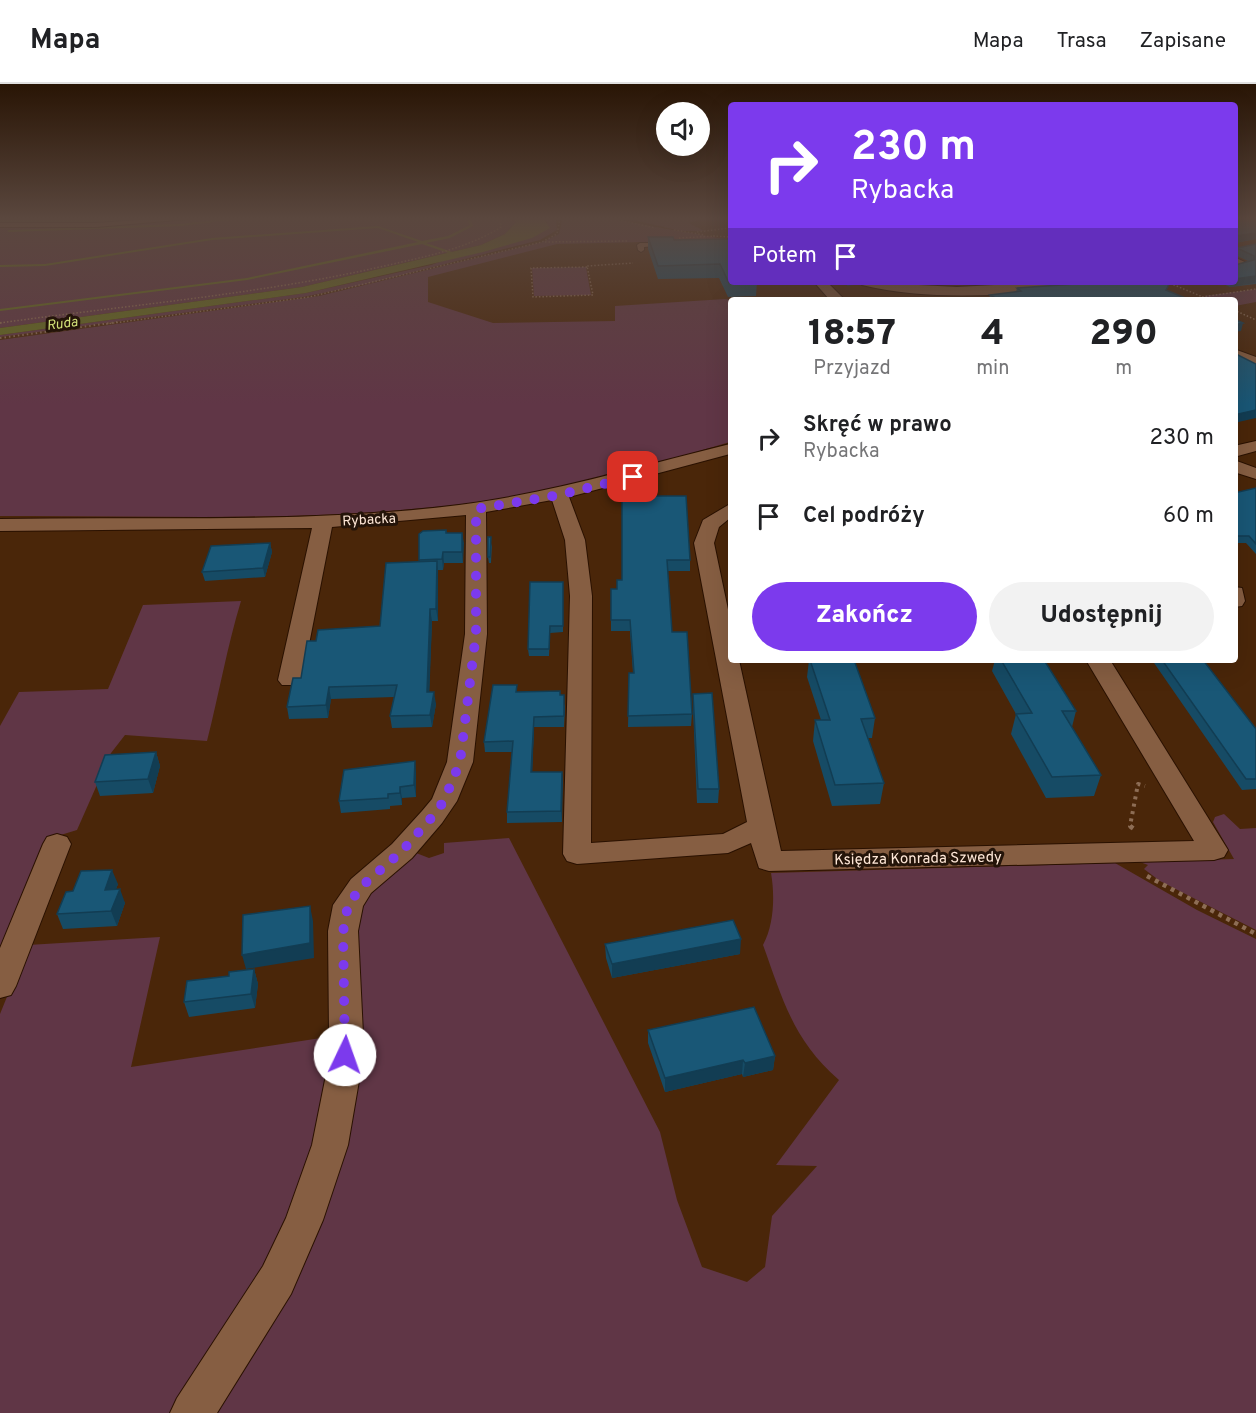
<!DOCTYPE html>
<html lang="pl">
<head>
<meta charset="utf-8">
<style>
	:root { --surface:#fff; --page:#f2f2f2; --text:#202124; --muted:#757577; --line:#e0e0e0; --accent:#7c3aed }
	body { margin:0; font-family:Overpass,sans-serif; background:var(--page); color:var(--text); height:100vh; display:flex; flex-direction:column; font-size:22px; white-space:nowrap }
	* { box-sizing:border-box; margin:0 }
	p { font-size:20px; color:var(--muted) }
	.icon { flex:none; width:33px; height:33px; fill:none; stroke:currentColor; stroke-width:2; stroke-linecap:round; stroke-linejoin:round }
	.map { position:relative; flex:1; overflow:hidden }
	.side { position:absolute; left:728px; top:213px; width:510px; height:366px; display:flex; flex-direction:column; background:var(--surface); border-radius:6px; box-shadow:0 6px 24px #0002 }
	.side>* { flex:none }
	.guide { position:absolute; left:728px; top:18px; width:510px; height:183px; border-radius:6px; box-shadow:0 6px 24px #0002; background:#7c3aed; color:#fff; overflow:hidden }
	.controls { position:absolute; left:656px; top:18px; display:grid; gap:12px }
	.controls a { display:grid; place-items:center; width:54px; height:54px; border-radius:50%; background:var(--surface); box-shadow:0 6px 24px #0002; font-size:30px }
	.pin { position:absolute; display:grid; place-items:center; width:51px; height:51px; color:#fff; margin:-26px; border-radius:12px; box-shadow:0 3px 9px #0006 }
	.me { position:absolute; width:66px; margin:-33px; rotate:3deg; stroke-linejoin:round; filter:drop-shadow(0 0 4px #0008) }
	.turn { display:flex; align-items:center; gap:21px; height:126px; padding:0 24px; font-size:27px }
	.turn .icon { width:78px; height:78px; stroke-width:2.5 }
	.turn b { display:block; font-size:42px; line-height:51px }
	.then { display:flex; align-items:center; height:57px; padding:0 24px; background:#0003; gap:12px; font-size:22px }
	.eta { display:flex; justify-content:space-evenly; align-items:center; height:102px; text-align:center }
	.eta b { font-size:36px; font-weight:800; line-height:42px }
	.cta { display:flex; gap:12px; margin-top:auto; padding:12px 24px }
	.cta a { flex:1; height:69px; border-radius:36px; background:var(--accent); color:#fff; font-size:24px; font-weight:800; line-height:69px; text-align:center }
	.cta a+a { background:var(--page); color:var(--text) }
	ul { padding:0; list-style:none }
	li { display:flex; align-items:center; gap:18px; height:78px; padding:0 24px }
	li div { flex:1 }
	li b { display:block; font-size:22px }
	li em { font-style:normal }
	header { display:flex; align-items:center; gap:36px; box-sizing:border-box; height:84px; padding:0 30px; background:var(--surface); border-bottom:2px solid var(--line) }
	header strong { font-size:28px }
	nav { display:flex; gap:33px; margin-inline-start:auto; font-size:21px }
	.map>svg:first-child { display:block }
	.green { fill:#603646 }
	.water { fill:#646c20 }
	.lines { fill:none; stroke-linecap:round; stroke-linejoin:round }
	.stream { fill:#646c20; fill-rule:evenodd }
	.lane-casing { stroke:#2a1100; stroke-width:2 }
	.street-casing { stroke:#2a1100; stroke-width:2 }
	.path-far3 { stroke:#8d6d55; stroke-width:1.5; stroke-dasharray:1.5 2; stroke-linecap:butt }
	.path-far2 { stroke:#8d6d55; stroke-width:2; stroke-dasharray:1.5 3; stroke-linecap:butt }
	.path-far1 { stroke:#8d6d55; stroke-width:4; stroke-dasharray:3 4.5; stroke-linecap:butt }
	.path { stroke:#8d6d55; stroke-width:4.5; stroke-dasharray:4 5; stroke-linecap:butt }
	.lane { fill:#865e42; fill-rule:evenodd }
	.street { fill:#865e42; fill-rule:evenodd }
	.wall { fill:#164b65 }
	.shaded-wall { fill:#123d53 }
	.building { fill:#195776; stroke:#123d53; stroke-width:1.5 }
	.route { stroke:#7c3aed; stroke-width:10; stroke-dasharray:0 18 }
	.labels { text-anchor:middle; stroke-width:6; stroke-linejoin:round; paint-order:stroke }
	.far-water-label { font-size:14px; font-style:italic; fill:#d1e078; stroke:#241409 }
	.far-street-label { font-size:14px; fill:#fee7d7; stroke:#241409 }
	.street-label { font-size:15px; fill:#fee7d7; stroke:#241409 }
</style>
</head>
<body>
<header>
<strong>Mapa</strong>
<nav><a>Mapa</a><a>Trasa</a><a>Zapisane</a></nav>
</header>
<div class="map">
<svg width="1256" height="1329" viewBox="0 0 1256 1329">
	<rect width="100%" height="100%" fill="#4a2609"/>
	<path class="green" d="M173,134H508L516,138L505,150L481,161L302,203L0,244V138L43,139Z
		M543,134H556L557,146L540,156L366,200L303,213L0,253V251L306,209L431,181L548,139Z
		M566,134H605L730,156L557,160L428,193V218L493,239L615,237V222L725,215L732,216L730,358L631,387L603,391L608,393C547,406 486,419 424,424C283,438 141,431 0,432V256L319,212L543,158L559,150L562,136Z
		M625,134H705L689,139L704,147H681Z
		M586,183L591,211L534,212L532,184Z
		M1256,205V218L1235,222L1234,216H1213L1204,212Z
		M241,517C227,563 219,610 207,657L125,651L111,669L77,746L54,753L0,877V642L19,608L108,605L143,521Z
		M1224,730L1240,745L1256,744V846L1160,797L1144,785L1148,781L1140,778L1234,775L1213,738L1215,733Z
		M509,754L660,1048L677,1116L702,1183L747,1198L765,1183L772,1132L817,1082L776,1081L839,996C793,956 783,916 763,861C774,841 775,812 771,789L1115,779L1197,826L1256,855V1329H202L307,1152L353,850L362,815L411,767L429,774L444,769V759Z
		M160,853L131,983L334,952L320,1045L285,1151L172,1329H0V930L28,861Z"/>
	<path class="water" d="M0,134H173L73,139L0,138Z
		M512,134H543L550,144L532,154L483,168L306,209L0,251V244L302,203L481,161L505,150L516,138Z"/>
	<g class="lines">
		<path class="stream" d="M234,134H248L180,142L9,148L7,147L9,146L180,140Z
			M466,134H470L473,142L450,154L426,159L458,170L457,172L422,160L247,196L0,227V225L247,194L418,158L378,144L212,156L45,182L0,183V181L45,180L212,154L378,142L422,157L448,152L470,141Z"/>
		<g class="lane-casing">
			<path id="lane" d="M168,134H200L96,143H0V139H96Z
				M640,159H666L669,161L644,163V166L641,168L638,166L637,161Z"/>
		</g>
		<g class="street-casing">
			<path id="street" d="M1234,173L1251,181L1234,186Z
				M814,198H827L845,216H830Z
				M861,198L957,203L1050,198H1127L1121,202C1037,207 945,221 862,201Z
				M1234,265L1256,273V283L1234,275Z
				M1256,357V367L1234,373V362Z
				M730,360V370L569,413L585,456L592,512L591,759L723,750L747,738L694,459L703,436L730,420V434L719,443L714,459L730,535V576H739L781,767L1194,757L1086,576H1110L1228,766L1224,773L1214,776L769,787L759,784L751,759L728,769L577,780L567,777L563,770L570,512L565,456L552,416L486,428L487,550L473,678L457,717L442,739L412,774L371,809L363,822L358,847L363,950L360,991L348,1061L323,1136L291,1210L217,1329H170L177,1314L263,1182L286,1134L312,1061L326,991L329,950L328,847L333,821L351,795L392,760L422,727L432,715L447,678L465,550L466,431L332,443L302,596L298,601H282L278,596L312,444L0,447V435C153,432 307,440 459,421C552,409 640,382 730,360Z
				M1234,376L1256,384V395L1234,388Z
				M1234,503L1242,504L1245,517L1242,522L1234,523Z
				M57,750L67,753L71,760L16,902L11,911L0,914V864L43,760L47,753Z"/>
		</g>
		<path class="path-far3" d="M611,134L655,144
			M674,146L705,151
			M697,148L730,144
			M713,152L730,153
			M679,154L715,152
			M545,158L627,157
			M587,183L531,184L533,213L593,211L587,182L633,179
			M1167,198L1210,216
			M1202,213L1256,205
			M1234,226L1256,236
			M0,239C127,221 255,211 380,183C422,173 465,166 501,143L500,134
			M106,240L309,213L542,158L557,150L560,134"/>
		<path class="path-far2" d="M0,239L4,238
			M0,254L118,238"/>
		<path class="path-far1" d="M1132,744L1130,742L1138,700L1145,702"/>
		<path class="path" d="M1130,742L1134,745
			M1147,792L1256,850"/>
		<use href="#lane" class="lane"/>
		<use href="#street" class="street"/>
	</g>
	<path class="wall" d="M1234,134L1256,155L1235,159V181L1248,177L1235,171L1237,164L1256,160V200L1230,203L1219,198H1234Z
		M648,153L674,156L757,198L756,212L728,213L719,194L658,195L648,165Z
		M1017,204L1167,206L1190,216H989L990,211L1016,208Z
		M1256,404V470L1246,459H1234V409Z
		M622,412L690,476V487H667L672,548L692,630L691,642L628,643L629,589H633L630,547H611V505H617L622,496Z
		M446,446L447,449H462L463,479H444L443,486H438V537H432L429,608L436,620L432,643L392,644L390,632L394,613L331,615L328,634L289,635L287,623L301,594L316,557L380,542L420,478L419,450Z
		M270,459L272,468L265,493L205,497L202,488Z
		M492,459L491,479H489L488,473Z
		M563,498V548L550,549L549,572H529L528,565Z
		M809,576H854L875,634L872,654H868L884,699L880,720L832,722L813,657L815,636H821L807,593Z
		M995,576H1044L1076,627L1072,643L1101,691L1094,712L1046,714L1011,650L1016,630L992,587Z
		M1152,576H1203L1256,645V705L1242,706Z
		M517,608L560,611L565,622L564,643H534L532,688H562V738L507,739V728L512,668H485L484,658Z
		M693,610L719,705L718,719H697L693,624Z
		M156,668L160,682L153,709L100,712L95,698Z
		M416,688V713L402,714V721L390,722V725L341,729L339,717Z
		M118,800L116,805L125,819L117,842L63,845L57,830L73,807Z
		M605,860L740,870L612,894L606,874Z
		M254,885L258,900L255,924L189,933L184,918L229,892Z
		M648,946L775,972L773,986L743,993L742,990L665,1008L648,959Z"/>
	<path class="shaded-wall" d="M1256,149V155L1234,159L1236,152Z
		M1256,192L1255,199L1230,203L1232,198H1234V195Z
		M848,198H860L859,200L847,202Z
		M1243,239L1241,247L1234,248V241Z
		M1256,326V334L1234,339V331Z
		M462,449L464,459L463,479L462,468Z
		M270,459L272,468L265,493L263,484Z
		M443,468L444,479L443,486L442,475Z
		M437,477L438,488V537L436,525Z
		M430,525L432,537L429,620L427,608Z
		M329,603L331,615L328,634L326,621Z
		M434,608L436,620L432,643L430,631Z
		M534,633V643L532,699L531,688Z
		M156,668L160,682L153,709L148,695Z
		M415,677L416,688V713L414,701Z
		M562,688L563,698L562,738L561,727Z
		M400,703L402,714V721L400,709Z
		M112,786L118,800L110,820L105,806Z
		M120,805L125,819L117,842L111,827Z
		M310,822L313,837L314,874L246,885L242,871Z
		M741,855L740,870L612,894V880Z
		M254,885L258,900L255,924L251,910Z
		M775,972L773,986L743,993L745,979Z
		M743,976L742,990L665,1008V994Z"/>
	<path class="building" d="M1234,134L1256,135V149L1236,152L1235,181L1254,176V172L1237,164L1256,160V192L1234,195Z
		M648,153H673L674,156L730,155V198H757L729,199L720,180L658,182Z
		M1105,198H1170L1166,206L1190,216H999L990,211L1021,207L1017,204Z
		M1234,235L1243,239L1234,241Z
		M1234,269L1256,280V326L1234,331Z
		M1256,404V460L1249,452H1234V409Z
		M622,412H686L690,476H667L672,548H687L692,630L628,632L629,589H634L630,536H611V505H617V496H622Z
		M446,446V449H462V468H443L442,475L419,476V450L423,447Z
		M488,453H491L490,473H488Z
		M270,459L263,484L202,488L211,462Z
		M437,477L436,525H430L427,608H434L430,631L390,632L397,601L329,603L326,621L287,623L293,594H301L307,557H316L318,546L380,542L386,479Z
		M530,498H563V542H550L549,565H528Z
		M810,576H854L875,634L861,635L884,699L835,701L815,636H830Z
		M1001,576H1044L1076,627H1062L1101,691L1052,693L1016,630L1032,629Z
		M1162,576H1203L1256,645V695H1246Z
		M493,601H517L516,608L560,607V611H564V632L534,633L531,688H562L561,727L507,728L513,657L484,658Z
		M712,609L719,705H698L693,610Z
		M156,668L148,695L95,698L105,671Z
		M415,677L414,701L400,703V709L388,710V714L339,717L344,686Z
		M112,786L105,806L120,805L111,827L57,830L66,808L73,807L81,787Z
		M310,822V859L242,871L243,831Z
		M733,836L741,855L612,880L605,860Z
		M254,885L251,910L184,918L187,897L229,892V888Z
		M754,923L775,972L745,979L743,976L665,994L648,946Z"/>
	<linearGradient id="sky" x2="0" y2="1"><stop stop-color="#291505"/><stop offset="0.42" stop-color="#5a473e"/><stop offset="1" stop-color="#5a473e" stop-opacity="0"/></linearGradient>
	<rect width="1256" height="320" fill="url(#sky)"/>
	<g class="lines">
		<path class="route" d="M345,971L343,848L348,821L362,802L402,767L432,733L444,717L460,678L476,550V425L559,411L633,393"/>
	</g>
	<g class="labels">
		<g class="far-water-label">
			<text transform="translate(62 239) rotate(-8)" y="5">Ruda</text>
		</g>
		<g class="far-street-label">
			<text transform="translate(369 435) rotate(-3)" y="5">Rybacka</text>
		</g>
		<g class="street-label">
			<text transform="translate(918 774) rotate(-1)" y="5">Księdza Konrada Szwedy</text>
		</g>
	</g>
</svg>
<div class="controls">
<a><svg class="icon" aria-label="sound" viewBox="0 0 24 24"><path d="M4 9h4l5-4v14l-5-4H4zM17 9q2 3 0 6"/></svg></a>
</div>
<div class="pin" style="left:633px;top:393px;background:#d93025"><svg class="icon" aria-label="arrive" viewBox="0 0 24 24"><path d="M6 21V4h12l-3 4 3 4H6"/></svg></div>
<svg class="me" style="left:345px;top:971px" viewBox="-20 -20 40 40"><circle r="19" fill="#fff"/><path d="M0-13L10 11 0 6-10 11z" fill="#7c3aed"/></svg>
<div class="guide">
<div class="turn"><svg class="icon" aria-label="right" viewBox="0 0 24 24"><path d="M7 20v-9h11M14 6l5 5-5 5"/></svg><div><b>230 m</b>Rybacka</div></div>
<div class="then">Potem<svg class="icon" aria-label="arrive" viewBox="0 0 24 24"><path d="M6 21V4h12l-3 4 3 4H6"/></svg></div>
</div>
<section class="side">
<div class="eta">
<div><b>18:57</b><p>Przyjazd</p></div>
<div><b>4</b><p>min</p></div>
<div><b>290</b><p>m</p></div>
</div>
<ul>
<li><svg class="icon" aria-label="right" viewBox="0 0 24 24"><path d="M7 20v-9h11M14 6l5 5-5 5"/></svg><div><b>Skręć w prawo</b><p>Rybacka</p></div><em>230 m</em></li>
<li><svg class="icon" aria-label="arrive" viewBox="0 0 24 24"><path d="M6 21V4h12l-3 4 3 4H6"/></svg><div><b>Cel podróży</b></div><em>60 m</em></li>
</ul>
<div class="cta"><a>Zakończ</a><a>Udostępnij</a></div>
</section>
</div>
</body>
</html>
